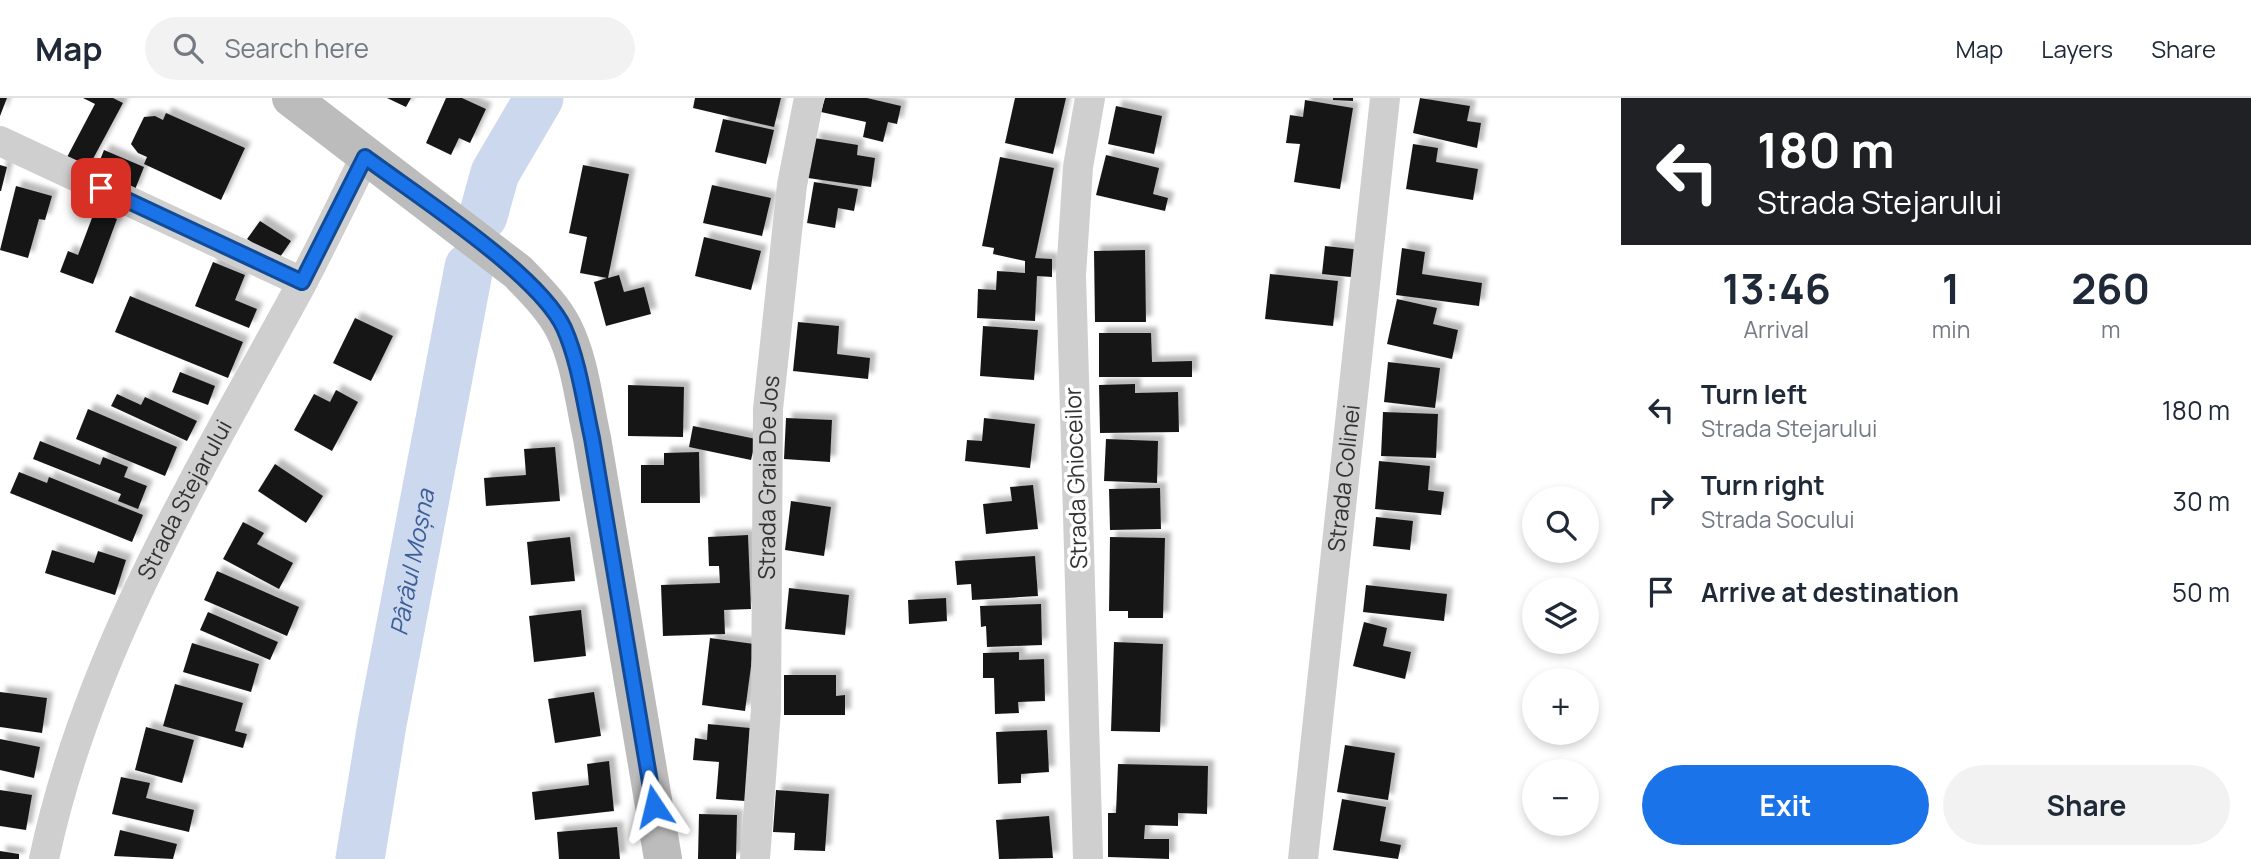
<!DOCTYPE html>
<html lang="en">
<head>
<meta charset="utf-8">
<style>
	:root { --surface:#fff; --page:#f2f2f3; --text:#1f2937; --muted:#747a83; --line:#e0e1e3; --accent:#1a73e8 }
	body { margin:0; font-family:Manrope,sans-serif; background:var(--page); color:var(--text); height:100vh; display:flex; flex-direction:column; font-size:26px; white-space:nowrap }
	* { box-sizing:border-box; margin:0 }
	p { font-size:23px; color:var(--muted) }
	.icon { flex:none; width:38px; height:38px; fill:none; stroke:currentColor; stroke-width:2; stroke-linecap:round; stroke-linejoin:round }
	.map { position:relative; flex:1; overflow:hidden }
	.side { display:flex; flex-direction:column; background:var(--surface); width:630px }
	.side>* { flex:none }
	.guide { background:#202124; color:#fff; overflow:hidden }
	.fabs { position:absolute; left:1522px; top:388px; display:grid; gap:14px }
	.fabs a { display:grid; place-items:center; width:77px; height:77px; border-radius:50%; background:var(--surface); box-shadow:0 4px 10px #0003; font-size:35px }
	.pin { position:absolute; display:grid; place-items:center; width:60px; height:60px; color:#fff; margin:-30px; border-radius:14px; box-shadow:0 4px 10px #0006 }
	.me { position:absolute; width:77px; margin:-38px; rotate:350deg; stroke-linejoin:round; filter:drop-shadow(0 0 5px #0008) }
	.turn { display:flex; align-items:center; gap:24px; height:147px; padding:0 21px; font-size:32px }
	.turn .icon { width:91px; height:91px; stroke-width:2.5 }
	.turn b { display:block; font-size:49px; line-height:60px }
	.eta { display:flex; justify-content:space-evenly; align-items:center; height:119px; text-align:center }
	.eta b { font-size:42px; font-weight:700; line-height:49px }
	.primary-button { display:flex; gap:14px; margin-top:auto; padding:14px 21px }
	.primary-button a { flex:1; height:80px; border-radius:42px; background:var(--accent); color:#fff; font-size:28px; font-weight:700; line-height:80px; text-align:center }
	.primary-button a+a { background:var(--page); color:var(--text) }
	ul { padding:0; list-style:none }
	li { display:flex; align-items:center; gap:21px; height:91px; padding:0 21px }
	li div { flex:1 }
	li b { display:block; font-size:26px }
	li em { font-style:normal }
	header { display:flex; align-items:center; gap:42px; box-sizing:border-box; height:98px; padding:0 35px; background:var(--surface); border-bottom:2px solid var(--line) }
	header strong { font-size:33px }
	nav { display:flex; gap:38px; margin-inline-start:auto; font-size:24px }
	.search { width:490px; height:63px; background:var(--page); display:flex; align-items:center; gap:18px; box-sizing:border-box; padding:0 24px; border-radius:38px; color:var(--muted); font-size:26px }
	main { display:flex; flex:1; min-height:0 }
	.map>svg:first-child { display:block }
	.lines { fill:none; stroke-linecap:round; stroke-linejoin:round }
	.river { stroke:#ccd8ee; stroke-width:49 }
	.building { fill:#191919; filter:url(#shadow) }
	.street { stroke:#cfcfcf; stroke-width:30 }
	.secondary { stroke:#bcbcbc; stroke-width:38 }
	.route-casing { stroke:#114b97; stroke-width:18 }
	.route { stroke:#1a73e8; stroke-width:12 }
	.labels { text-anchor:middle; stroke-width:7; stroke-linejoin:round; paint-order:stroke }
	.street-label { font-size:23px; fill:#323232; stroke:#fff }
	.water-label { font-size:24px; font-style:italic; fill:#3c5d97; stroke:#fff }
</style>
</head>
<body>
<header>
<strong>Map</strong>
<div class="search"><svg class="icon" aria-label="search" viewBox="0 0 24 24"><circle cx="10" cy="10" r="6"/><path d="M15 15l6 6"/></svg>Search here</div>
<nav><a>Map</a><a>Layers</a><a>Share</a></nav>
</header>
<main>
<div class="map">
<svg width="1621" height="761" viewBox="0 0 1621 761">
	<defs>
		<filter id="shadow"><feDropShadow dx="6" dy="-6" stdDeviation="2" flood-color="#0004"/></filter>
	</defs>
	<rect width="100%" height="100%" fill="#fff"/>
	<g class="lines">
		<g class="river">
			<path d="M483,118L495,75L539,0"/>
			<path id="s1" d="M360,761L382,626L469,169"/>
		</g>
	</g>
	<path class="building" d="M0,0H7L0,18Z
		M83,0H113L123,5L87,72L66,61L95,6Z
		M387,0H411L406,9Z
		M446,0H462L486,11L470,45L459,40L451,57L426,45Z
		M695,0H781L774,29L693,10Z
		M825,0H867L901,8L897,26L888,24L883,44L863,39L866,24L821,14Z
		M1015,0H1066L1053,56L1005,45Z
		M1333,0H1353V3L1333,2Z
		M1420,0L1470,8L1467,23L1481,25L1477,50L1413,35Z
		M1305,2L1353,10L1340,91L1294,84L1300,46L1286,45L1290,17L1303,19Z
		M1116,8L1162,18L1154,56L1108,46Z
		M166,15L245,50L221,102L144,66L147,59L138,55L131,46L144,19L155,18L163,22Z
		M723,21L774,32L766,66L715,54Z
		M814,40L858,47L857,57L875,60L871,89L808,80Z
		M1413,46L1438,50L1436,64L1478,71L1473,102L1406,91Z
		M104,52L144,69L134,94L94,77Z
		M1106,57L1159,70L1153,96L1168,100L1165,113L1096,97Z
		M1000,59L1054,70L1035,160L1052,161V179L1037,178L1035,223L977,220L978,191L996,192L997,173L1025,175V163L993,156L994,150L982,148Z
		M0,67L7,69L1,93H0Z
		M583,67L629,76L608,180L619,177L624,194L644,189L651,216L606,228L594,184L607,180L580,175L587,139L569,135Z
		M814,84L858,91L854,113L838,110L835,130L807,125Z
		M712,87L771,100L762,138L703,125Z
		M16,88L52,98L45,122L39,121L28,160L0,152Z
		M95,112L117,121L93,186L60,174L68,153L78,157Z
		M260,123L291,143L278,162L247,141Z
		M704,139L761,153L751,192L695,178Z
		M1325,148L1362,152L1360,180L1322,176Z
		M1402,150L1425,154L1422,176L1482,185L1479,208L1396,197Z
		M1145,152L1146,224H1095L1094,153Z
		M213,164L245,177L235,202L257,211L249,230L195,208Z
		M1270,176L1338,183L1333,228L1265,221Z
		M130,198L243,244L228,280L115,234Z
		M1397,201L1437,210L1433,226L1458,232L1452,261L1387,246Z
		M355,220L393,238L371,283L333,265Z
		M798,224L839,228L837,256L870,260L868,281L793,273Z
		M983,228L1038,232L1034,282L980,278Z
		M1099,235H1151L1152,264L1192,263V279H1099Z
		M1388,264L1440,270L1435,310L1384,304Z
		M180,274L215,288L208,307L172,294Z
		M1135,286V295L1178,294L1179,334L1100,335L1099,287Z
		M628,287L684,289L683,339L628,338Z
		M336,292L358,304L332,353L294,332L314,296L330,304Z
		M117,296L141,307L145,299L197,323L187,343L111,308Z
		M88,311L177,349L165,378L76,341Z
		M1383,314L1438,316L1436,360L1381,358Z
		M786,320L832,322L830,364L784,361Z
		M984,320L1035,326L1030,370L965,363L967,342L982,343Z
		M693,328L756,341L751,362L689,349Z
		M1106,341L1158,343L1157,385L1104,383Z
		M40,343L100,367L103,359L128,369L124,379L147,388L138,411L118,403L121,396L33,361Z
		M555,349L560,403L486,408L484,380L526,377L524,351Z
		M699,354L700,405H641V367H664V355Z
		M1379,363L1430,368L1428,392L1444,394L1441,417L1375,411Z
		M275,366L323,398L306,425L258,393Z
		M19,374L47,385L49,379L143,417L132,444L10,395Z
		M1033,387L1038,431L986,436L983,406L1012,403L1010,389Z
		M1160,390L1161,431L1110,432L1109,391Z
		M791,403L831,409L824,458L785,452Z
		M1376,419L1413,423L1410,452L1373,448Z
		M243,424L264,435L257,446L293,465L279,491L223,461Z
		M748,437L751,511L724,512L725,536L663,538L661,487L720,485L719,468H709L708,439Z
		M570,439L575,483L531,487L527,444Z
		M1110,439L1165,440L1163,520H1128V513H1109Z
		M52,452L94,465L98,453L126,462L115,497L45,475Z
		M1035,458L1038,498L972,502L971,486L957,487L955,463Z
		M217,473L299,509L287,538L204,502Z
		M1366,487L1447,496L1444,523L1363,514Z
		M789,490L849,497L845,537L785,531Z
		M946,500L947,523L909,526L908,502Z
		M1041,506L1042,547L987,549L986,528L981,529L980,508Z
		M581,512L586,558L534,564L529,518Z
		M208,514L278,544L270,562L200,532Z
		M1364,524L1387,530L1383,548L1411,554L1405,581L1353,568Z
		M710,540L754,546L745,613L702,607Z
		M1114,544L1163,546L1160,634L1111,633Z
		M192,545L259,566L251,594L183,574Z
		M1019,554V562L1044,561L1045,603L1018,604L1019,615L995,616L994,580H983V555Z
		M784,577H836V598L845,597V617H784Z
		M175,586L243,605L235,633L247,636L243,650L163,628Z
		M0,594L47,600L42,635L0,629Z
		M594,594L601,638L555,645L548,601Z
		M708,626L750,630L745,703L716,701L719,664L693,662L695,640L707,642Z
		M146,629L194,642L182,685L135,672Z
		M1047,632L1049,674L1021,676V685L998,686L996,634Z
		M0,641L40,649L34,680L0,672Z
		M1345,647L1395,655L1388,702L1337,694Z
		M609,663L614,713L535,722L532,694L589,687L587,666Z
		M1118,666L1208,668L1207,716L1178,715V728L1145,727L1144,741H1169V761L1108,759V715H1116Z
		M121,679L150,685L146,700L194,712L189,734L112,716Z
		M0,692L32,697L26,732L0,728Z
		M776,692L829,696L825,753L794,752L795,735L773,734Z
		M1342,701L1386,709L1380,743L1401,747L1398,761L1333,752Z
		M699,716L737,717L736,761H698Z
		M1049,718L1053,760L999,761L996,722Z
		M617,729L620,761H559L557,734Z
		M120,732L177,746L173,761L114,758Z
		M0,753L19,756V761H0Z"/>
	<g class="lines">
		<g class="street">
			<path d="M0,43L302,184"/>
			<path id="s2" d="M44,761C88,553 201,371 301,187C323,145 344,102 365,59"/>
			<path id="s3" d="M755,761L766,611L768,311L792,87L809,0"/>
			<path d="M1088,761L1071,177L1078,69L1090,0"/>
			<path id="s4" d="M1303,761L1385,0"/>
		</g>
		<path class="secondary" d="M291,0L518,174C534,191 552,208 563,229C580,262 584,304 592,340L663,761"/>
	</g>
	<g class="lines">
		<g class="route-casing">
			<path id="route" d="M101,90L302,184L365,59C416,97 539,176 564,230C579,264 584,304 592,340L654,708"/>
		</g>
		<use href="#route" class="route"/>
	</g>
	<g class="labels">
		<g class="street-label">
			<text dy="8" stroke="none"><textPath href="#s3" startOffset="382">Strada Graia De Jos</textPath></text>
			<text transform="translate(1076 380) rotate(-92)" y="8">Strada Ghioceilor</text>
			<text dy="8" stroke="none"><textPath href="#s4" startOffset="383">Strada Colinei</textPath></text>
			<text dy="8" stroke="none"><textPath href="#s2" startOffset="387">Strada Stejarului</textPath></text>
		</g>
		<g class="water-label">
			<text dy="8" stroke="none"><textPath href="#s1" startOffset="301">Pârâul Moșna</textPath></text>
		</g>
	</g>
</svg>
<div class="fabs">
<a><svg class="icon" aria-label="search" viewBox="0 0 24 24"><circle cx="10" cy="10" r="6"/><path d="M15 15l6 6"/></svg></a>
<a><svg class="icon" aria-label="layers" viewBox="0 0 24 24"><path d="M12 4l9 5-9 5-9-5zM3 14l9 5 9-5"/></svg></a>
<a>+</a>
<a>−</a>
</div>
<div class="pin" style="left:101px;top:90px;background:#d93025"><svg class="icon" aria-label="arrive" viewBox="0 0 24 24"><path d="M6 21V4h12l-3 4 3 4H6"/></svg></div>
<svg class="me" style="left:654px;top:708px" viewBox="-20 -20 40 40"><path d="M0-17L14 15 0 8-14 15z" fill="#1a73e8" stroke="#fff" stroke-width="4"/></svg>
</div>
<section class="side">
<div class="guide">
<div class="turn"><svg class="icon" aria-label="left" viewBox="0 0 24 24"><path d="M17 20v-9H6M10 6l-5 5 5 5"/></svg><div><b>180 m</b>Strada Stejarului</div></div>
</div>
<div class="eta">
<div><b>13:46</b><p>Arrival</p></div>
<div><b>1</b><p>min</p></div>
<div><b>260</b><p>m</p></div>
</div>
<ul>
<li><svg class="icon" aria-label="left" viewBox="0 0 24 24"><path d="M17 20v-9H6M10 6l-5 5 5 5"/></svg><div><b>Turn left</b><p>Strada Stejarului</p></div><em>180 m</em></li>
<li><svg class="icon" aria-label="right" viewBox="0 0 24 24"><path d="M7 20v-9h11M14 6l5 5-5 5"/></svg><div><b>Turn right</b><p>Strada Socului</p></div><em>30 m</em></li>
<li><svg class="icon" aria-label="arrive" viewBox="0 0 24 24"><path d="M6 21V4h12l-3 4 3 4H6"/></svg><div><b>Arrive at destination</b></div><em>50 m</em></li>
</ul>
<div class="primary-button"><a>Exit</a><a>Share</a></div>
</section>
</main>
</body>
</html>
